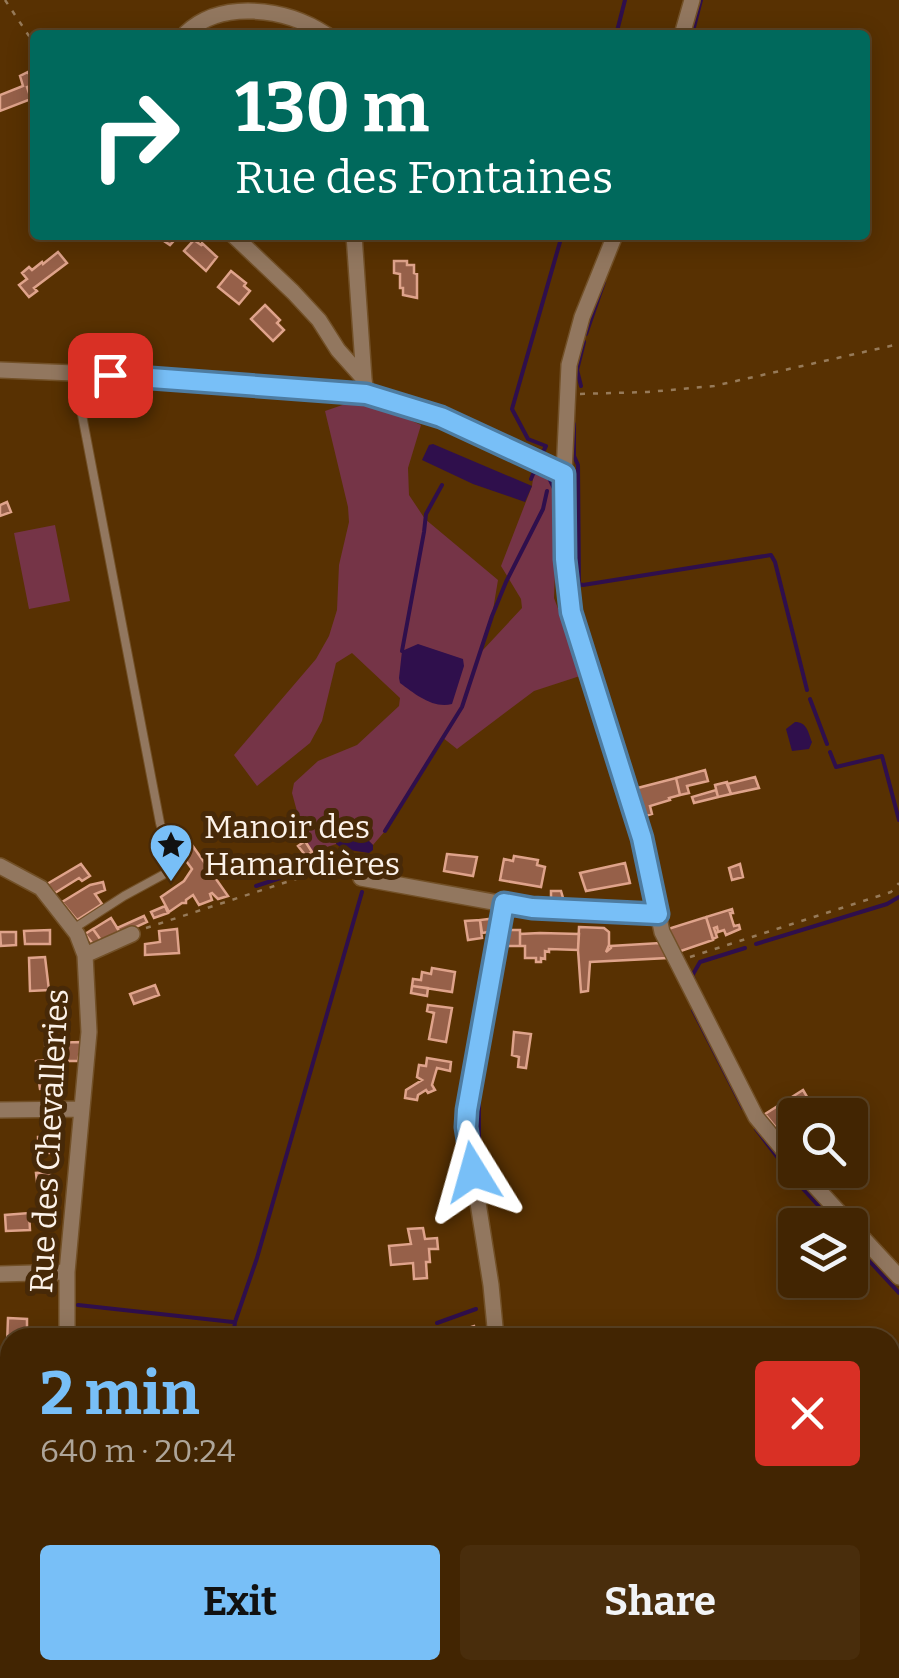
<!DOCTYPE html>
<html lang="en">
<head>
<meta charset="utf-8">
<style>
	:root { --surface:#422502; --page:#492d0c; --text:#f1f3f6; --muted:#aea599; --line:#5a4224; --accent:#78bff7 }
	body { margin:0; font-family:Bitter,serif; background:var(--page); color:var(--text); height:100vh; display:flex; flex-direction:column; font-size:38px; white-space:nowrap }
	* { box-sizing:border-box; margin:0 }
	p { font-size:32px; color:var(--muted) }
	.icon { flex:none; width:55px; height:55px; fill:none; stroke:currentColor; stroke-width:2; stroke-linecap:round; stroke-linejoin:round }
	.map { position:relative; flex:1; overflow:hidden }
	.side { position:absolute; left:0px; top:1328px; width:900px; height:352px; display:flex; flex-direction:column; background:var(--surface); border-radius:30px 30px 0 0; box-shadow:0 5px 25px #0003,0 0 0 2px var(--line) }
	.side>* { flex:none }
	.guide { position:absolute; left:30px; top:30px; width:840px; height:210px; border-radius:10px; box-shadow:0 5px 25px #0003,0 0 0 2px var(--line); background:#00695c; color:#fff; overflow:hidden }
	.buttons { position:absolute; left:778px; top:1098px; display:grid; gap:20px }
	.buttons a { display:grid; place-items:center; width:90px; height:90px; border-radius:10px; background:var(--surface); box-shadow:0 5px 25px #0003,0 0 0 2px var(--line); font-size:50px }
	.pin { position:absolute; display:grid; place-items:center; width:85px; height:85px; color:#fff; margin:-42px; border-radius:20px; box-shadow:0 5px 15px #0006 }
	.me { position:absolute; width:110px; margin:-55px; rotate:352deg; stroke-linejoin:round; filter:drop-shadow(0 0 8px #0008) }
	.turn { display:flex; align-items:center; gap:35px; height:210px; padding:0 40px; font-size:45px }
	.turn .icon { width:130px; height:130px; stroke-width:2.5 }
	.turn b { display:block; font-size:70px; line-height:85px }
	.round { display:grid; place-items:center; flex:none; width:105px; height:105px; border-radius:10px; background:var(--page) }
	.head { display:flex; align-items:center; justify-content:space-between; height:170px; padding:0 40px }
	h1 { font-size:60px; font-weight:700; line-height:75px; color:var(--accent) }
	.cta { display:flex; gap:20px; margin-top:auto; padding:20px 40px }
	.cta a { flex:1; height:115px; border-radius:10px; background:var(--accent); color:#111; font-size:40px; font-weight:700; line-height:115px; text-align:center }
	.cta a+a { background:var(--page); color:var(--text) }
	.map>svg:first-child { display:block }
	.green { fill:#753447 }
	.water { fill:#2f0f4c }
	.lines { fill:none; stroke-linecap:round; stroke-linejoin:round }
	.stream { stroke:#2f0f4c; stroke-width:4 }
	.building { fill:#966049; stroke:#dfa38b; stroke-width:2.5 }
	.lane-casing { stroke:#725027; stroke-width:10 }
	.street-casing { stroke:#725027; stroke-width:18 }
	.path { stroke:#967a59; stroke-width:2.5; stroke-dasharray:5 8; stroke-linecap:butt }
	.lane { stroke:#92775f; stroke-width:8 }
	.street { stroke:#92775f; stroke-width:15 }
	.route-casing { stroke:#4e7ca1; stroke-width:25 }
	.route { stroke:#78bff7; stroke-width:18 }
	.labels { text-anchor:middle; stroke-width:10; stroke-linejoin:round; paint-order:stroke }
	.poi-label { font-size:32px; fill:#fcf2e9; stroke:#472908; text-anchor:start }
	.street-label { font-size:32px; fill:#fcf2e9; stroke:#472908 }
</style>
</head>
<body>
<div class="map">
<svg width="899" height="1678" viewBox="0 0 899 1678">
	<rect width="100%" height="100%" fill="#583102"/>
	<path class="green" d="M354,401L373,404L421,425L408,468L409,495L425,519L498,580L492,616L482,651L522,608L521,599L501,566L532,486L534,472L548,476L558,497L554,598L583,675L534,691L457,749L442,737L385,831L373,845C359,831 354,827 337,840L336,844L312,852L305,841L292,793L294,783L318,761L357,745L399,706L400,698L352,653L336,663L322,721L310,743L257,786L234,755L316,659L329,636L337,610L339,565L349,522L348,507L325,411Z
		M55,525L70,601L29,609L14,533Z"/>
	<path class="water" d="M433,444L532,486L525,502L473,484L422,460L429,445Z
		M418,644L463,659L464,666L452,704C433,709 415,694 400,683L399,678L402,651Z
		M795,722C807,722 808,732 812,742L809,749L792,751L786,729Z
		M353,831L364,836L373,845V850L369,853L343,849L336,844L337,840L347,832Z"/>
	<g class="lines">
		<path class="stream" d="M616,35L625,0
			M692,35L701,0
			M586,334L604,282
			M314,383H350
			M581,386L577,370L584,342
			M574,424V456L578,465L579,584L583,585L771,555L775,562L807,690
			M541,456L546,446L528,439L512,409L562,235
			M531,479L534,472L548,476L558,497
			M579,584V605L620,741
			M402,651L424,532L426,514L442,485
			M810,699L827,744
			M830,752L836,767L882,756L899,820
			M385,831L462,707L492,616L506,582L543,509L547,491
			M256,886L314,867L357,864
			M756,944L887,904L899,897
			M694,979L692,976L700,962L745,948
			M693,1010L743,1108
			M756,1129L794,1179L836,1225
			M479,1162V1095
			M850,1240L899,1293
			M78,1305L233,1322
			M437,1323L476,1309
			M233,1338L235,1322L257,1258L362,892
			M302,1670L305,1678"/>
	</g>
	<path class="building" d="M28,72L34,85L27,87L31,99L0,111V95L23,86L20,76Z
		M155,235H179L170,245Z
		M194,240L201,245L202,243L217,257L206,271L184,251Z
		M58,252L67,263L34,288L37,291L29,297L19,285L27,279L22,273L29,267L32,270L42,262L43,264Z
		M394,261H407V265H414V273L417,274V298L403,295V288H400V274L394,273Z
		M231,271L246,283L244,286L250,291L239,304L218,287Z
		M265,305L280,320L277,323L284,330L273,341L251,319Z
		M7,502L11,512L0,516V505Z
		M705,770L708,781L687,786L689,793L680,795L676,778Z
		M755,777L759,788L731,794L727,784Z
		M676,778L680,795L669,798L670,800L650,806L652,814L639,818L630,790Z
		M727,782L731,794L718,797L715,785Z
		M716,790L718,797L694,803L692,797Z
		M185,835L228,896L218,899L212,893L210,894L212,900L199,905L193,895L186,900V903H182L169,912L161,897L184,881L192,869L173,843Z
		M305,841L312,852L306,856L298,846Z
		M447,854L477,857L473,876L444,871Z
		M514,856L538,860L537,865L545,867L541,887L500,880L504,859L513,861Z
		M625,863L630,883L586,891L580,873Z
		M81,864L90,876L82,881L79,878L55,893L47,884Z
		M740,864L743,877L732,880L729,868Z
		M103,882L105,890L95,894L102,904L77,920L62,902L90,885Z
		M551,891H561L565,905L551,904Z
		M165,906L168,913L154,918L151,912Z
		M732,909L733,913H730L734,926L739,925L740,929L726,935L724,930L718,932L717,927L714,928L717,937L713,939L706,917Z
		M144,916L147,922L121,934L117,928Z
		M706,917L713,940L678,952L668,929Z
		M111,918L121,934L103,943L93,929Z
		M497,918L495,931L482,933L480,920Z
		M480,920L482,938L468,940L465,921Z
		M579,927L604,928L609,932V945L606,952L611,948V946L660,943L667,958L590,962L588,991L581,992L578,950Z
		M93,929L103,943L93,944L85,934Z
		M177,929L179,953L145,955V944L160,942L159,931Z
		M50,930V944H25L24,931Z
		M505,930H520V946H503Z
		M0,932H16V945L1,946Z
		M540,933L579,934L578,950L549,949V952L545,951V959L541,958V962H536V958H525V946H520V934Z
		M45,957L49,990L30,991L29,958Z
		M432,968L455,972L452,992L412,986L413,979L421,980L422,972L431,974Z
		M155,985L159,995L134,1004L130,994Z
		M412,986L428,988L427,996L411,993Z
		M428,1005L452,1008L446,1042L429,1039L434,1013L427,1011Z
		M514,1032L531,1034L526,1068L518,1067L519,1057L512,1055Z
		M82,1042L78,1061H52L51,1088L40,1089L36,1061L46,1060L45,1043Z
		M427,1058L451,1062L450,1071L437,1068L432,1085L435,1090L428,1093L426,1090L418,1095L417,1100L405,1098L406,1090L422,1080L417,1077L419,1065L426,1066Z
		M803,1090L813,1107L800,1115H795V1144L791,1146L765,1114Z
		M38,1137H61V1153H38Z
		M50,1172V1181L37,1182L36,1173Z
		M29,1213L30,1230L6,1231L5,1215Z
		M423,1228L425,1239L437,1238L438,1249H429L430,1262H426L427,1278L414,1279L413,1263L391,1265L389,1246L411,1244L408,1229Z
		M8,1318L27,1319V1338H10V1345H7Z
		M474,1326L477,1334L490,1330V1336L454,1338L453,1333Z
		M8,1372L10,1384L0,1386V1373Z
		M623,1670H651L653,1674L646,1678H610Z"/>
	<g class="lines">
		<g class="lane-casing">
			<path id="lane" d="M73,929L124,896L170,871V860L160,823L74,373"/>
		</g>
		<g class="street-casing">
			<path id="street" d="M186,33C221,0 285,7 327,35
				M682,35L692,0
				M233,235L293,292L319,320L338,350L364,379L366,394
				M354,235L364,379
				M615,235L582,317L569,365L564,473L565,559L571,612L642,838L662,932L756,1117L795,1164
				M0,370L74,373L366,394L441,417L564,473
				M0,866L41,888L77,934L85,955L89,1032L67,1272V1338
				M361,878L532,909L658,915
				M85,955L132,934
				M0,1110L81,1109
				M800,1170L899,1277
				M0,1274L67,1272
				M496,1338L491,1285L466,1127L504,903
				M96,1670V1678
				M668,1670L674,1678"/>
		</g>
		<path class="path" d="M5,0L35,45
			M580,394L648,392L714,386L899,344
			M146,928L305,876L322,874L345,877
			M690,957L891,892L899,883"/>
		<use href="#lane" class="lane"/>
		<use href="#street" class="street"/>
	</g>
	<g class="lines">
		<g class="route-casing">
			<path id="route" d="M110,375L366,394L441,417L564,474L565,559L571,612L642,838L658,914L532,908L504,903L467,1110L466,1127L473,1172"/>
		</g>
		<use href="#route" class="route"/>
	</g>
	<defs>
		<g id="sight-pin" transform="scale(2.25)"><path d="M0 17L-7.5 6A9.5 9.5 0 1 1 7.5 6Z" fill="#78bff7" stroke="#472908"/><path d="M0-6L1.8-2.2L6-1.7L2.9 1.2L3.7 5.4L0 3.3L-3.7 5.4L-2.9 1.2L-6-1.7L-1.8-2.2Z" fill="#111"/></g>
	</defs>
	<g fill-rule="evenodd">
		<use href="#sight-pin" x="171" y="845"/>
	</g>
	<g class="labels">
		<g class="poi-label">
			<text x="204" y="838">Manoir des<tspan x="204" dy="37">Hamardières</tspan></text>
		</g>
		<g class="street-label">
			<text transform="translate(49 1141) rotate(-87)" y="11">Rue des Chevalleries</text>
		</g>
	</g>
</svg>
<div class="buttons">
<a><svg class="icon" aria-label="search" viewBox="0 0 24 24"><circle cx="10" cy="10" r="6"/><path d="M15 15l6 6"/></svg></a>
<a><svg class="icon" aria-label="layers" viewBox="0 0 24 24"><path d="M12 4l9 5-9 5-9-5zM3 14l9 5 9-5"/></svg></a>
</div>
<div class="pin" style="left:110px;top:375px;background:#d93025"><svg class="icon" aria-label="arrive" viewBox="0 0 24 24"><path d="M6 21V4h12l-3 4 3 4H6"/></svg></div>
<svg class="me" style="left:473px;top:1172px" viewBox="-20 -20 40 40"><path d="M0-17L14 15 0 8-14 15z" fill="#78bff7" stroke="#fff" stroke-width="4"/></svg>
<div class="guide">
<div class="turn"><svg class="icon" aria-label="right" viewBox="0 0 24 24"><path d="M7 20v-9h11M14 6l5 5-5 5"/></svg><div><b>130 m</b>Rue des Fontaines</div></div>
</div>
<section class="side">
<div class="head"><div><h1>2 min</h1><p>640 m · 20:24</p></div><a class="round" style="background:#d93025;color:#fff"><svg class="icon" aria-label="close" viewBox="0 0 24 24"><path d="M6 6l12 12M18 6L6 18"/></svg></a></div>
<div class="cta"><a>Exit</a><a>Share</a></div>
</section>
</div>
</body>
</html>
